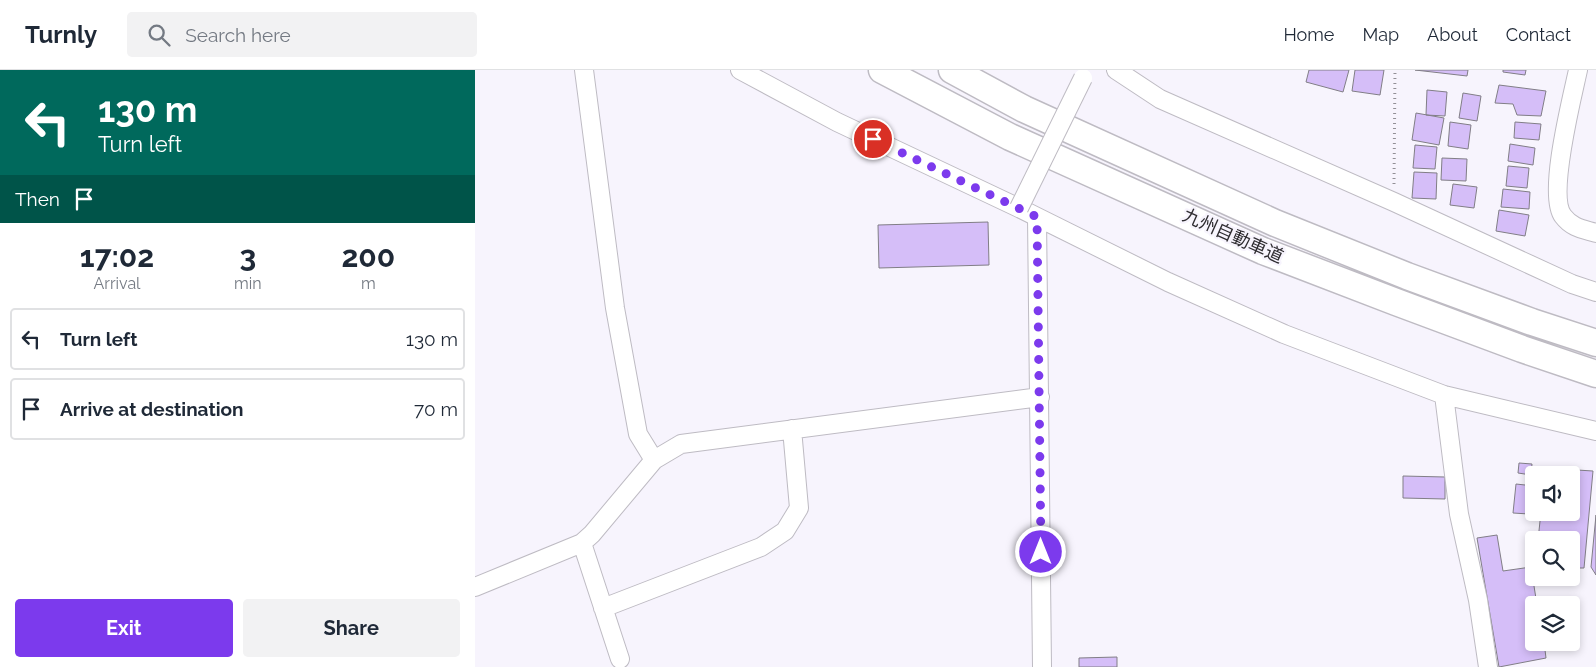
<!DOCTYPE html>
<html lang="en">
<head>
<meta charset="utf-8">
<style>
	:root { --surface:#fff; --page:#f2f2f3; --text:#1f2937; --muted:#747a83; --line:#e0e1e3; --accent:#7c3aed }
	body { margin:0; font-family:Raleway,"Noto Sans JP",sans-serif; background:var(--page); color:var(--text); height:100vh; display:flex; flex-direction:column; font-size:19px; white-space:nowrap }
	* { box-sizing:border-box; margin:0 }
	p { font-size:16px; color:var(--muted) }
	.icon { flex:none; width:28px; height:28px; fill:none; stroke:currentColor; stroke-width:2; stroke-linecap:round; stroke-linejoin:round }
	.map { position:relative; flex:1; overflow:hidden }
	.panel { display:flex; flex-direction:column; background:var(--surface); width:475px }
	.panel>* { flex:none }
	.hud { background:#00695c; color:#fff; overflow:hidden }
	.tools { position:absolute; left:1050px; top:396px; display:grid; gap:10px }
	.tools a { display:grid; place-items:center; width:55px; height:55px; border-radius:5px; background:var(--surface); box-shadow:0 2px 8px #0003; font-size:25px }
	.pin { position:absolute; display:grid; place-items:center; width:42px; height:42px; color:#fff; margin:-21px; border:2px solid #fff; border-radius:50%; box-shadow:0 1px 5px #0007 }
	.me { position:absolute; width:55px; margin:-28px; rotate:0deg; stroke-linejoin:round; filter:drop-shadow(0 0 4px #0008) }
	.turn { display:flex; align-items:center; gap:18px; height:105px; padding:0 15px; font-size:22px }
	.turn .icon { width:65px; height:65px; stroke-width:2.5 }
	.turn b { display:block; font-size:35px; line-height:42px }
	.then { display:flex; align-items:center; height:48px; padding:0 15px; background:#0003; gap:10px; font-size:19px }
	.eta { display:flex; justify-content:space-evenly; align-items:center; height:85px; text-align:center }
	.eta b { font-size:30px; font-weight:700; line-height:35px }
	.button { display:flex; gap:10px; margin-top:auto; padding:10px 15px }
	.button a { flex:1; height:58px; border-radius:5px; background:var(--accent); color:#fff; font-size:20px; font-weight:700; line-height:58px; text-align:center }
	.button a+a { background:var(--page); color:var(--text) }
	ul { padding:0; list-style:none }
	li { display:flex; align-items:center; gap:15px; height:62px; margin:0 10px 8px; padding:0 5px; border:2px solid var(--line); border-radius:5px }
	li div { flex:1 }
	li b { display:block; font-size:19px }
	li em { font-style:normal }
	header { display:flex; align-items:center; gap:30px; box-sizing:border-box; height:70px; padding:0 25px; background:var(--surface); border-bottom:1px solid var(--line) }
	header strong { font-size:24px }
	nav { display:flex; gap:28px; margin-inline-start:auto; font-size:18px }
	.search { width:350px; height:45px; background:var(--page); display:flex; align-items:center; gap:12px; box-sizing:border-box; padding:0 18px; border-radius:5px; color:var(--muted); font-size:19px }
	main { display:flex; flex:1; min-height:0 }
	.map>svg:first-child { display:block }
	.building { fill:#d5bef8; stroke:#817e86 }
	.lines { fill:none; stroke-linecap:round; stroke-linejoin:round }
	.minor-casing { stroke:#bebbc3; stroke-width:20 }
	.highway-casing { stroke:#bebbc3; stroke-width:29 }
	.path { stroke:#928f96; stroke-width:3; stroke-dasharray:1 4; stroke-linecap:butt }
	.minor { stroke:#fff; stroke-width:18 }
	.highway { stroke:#fff; stroke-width:26 }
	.minor-bridge-casing { stroke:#bebbc3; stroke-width:20; stroke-linecap:butt }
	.minor-bridge { stroke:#fff; stroke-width:18 }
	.route { stroke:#7c3aed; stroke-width:9; stroke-dasharray:0 16.2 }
	.labels { text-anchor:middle; stroke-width:4.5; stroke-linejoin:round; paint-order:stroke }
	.street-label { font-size:18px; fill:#2e2c30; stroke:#f7f4fd }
</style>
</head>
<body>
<header>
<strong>Turnly</strong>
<div class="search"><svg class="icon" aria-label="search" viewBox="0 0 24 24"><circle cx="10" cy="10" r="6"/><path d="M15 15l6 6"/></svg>Search here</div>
<nav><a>Home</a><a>Map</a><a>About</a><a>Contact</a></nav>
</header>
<main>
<section class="panel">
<div class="hud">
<div class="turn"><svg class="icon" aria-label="left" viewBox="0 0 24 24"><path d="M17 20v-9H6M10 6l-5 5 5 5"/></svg><div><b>130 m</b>Turn left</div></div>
<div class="then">Then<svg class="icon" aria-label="arrive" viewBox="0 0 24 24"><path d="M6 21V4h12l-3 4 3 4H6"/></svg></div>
</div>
<div class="eta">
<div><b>17:02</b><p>Arrival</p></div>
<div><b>3</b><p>min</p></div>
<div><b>200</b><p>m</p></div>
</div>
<ul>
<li><svg class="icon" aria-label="left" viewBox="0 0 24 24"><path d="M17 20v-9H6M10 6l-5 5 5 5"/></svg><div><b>Turn left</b></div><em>130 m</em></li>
<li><svg class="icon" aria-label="arrive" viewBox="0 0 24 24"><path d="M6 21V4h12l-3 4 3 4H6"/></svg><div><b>Arrive at destination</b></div><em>70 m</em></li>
</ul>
<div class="button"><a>Exit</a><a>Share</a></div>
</section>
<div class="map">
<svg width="1121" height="597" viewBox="0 0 1121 597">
	<rect width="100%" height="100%" fill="#f7f4fd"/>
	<path class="building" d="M834,0H874L868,22L831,12Z
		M880,0H909L905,25L877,21Z
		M940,0H993L992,6Z
		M1028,0H1051L1050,5L1028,2Z
		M1024,15L1071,21L1066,46L1042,45L1038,34L1020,33Z
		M952,20L972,22L970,46L951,45Z
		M988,23L1006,26L1002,51L984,48Z
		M941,43L969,48L964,75L937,70Z
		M975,52L996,55L993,79L973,76Z
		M1040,52L1066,54L1064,70L1039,68Z
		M1035,74L1060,78L1058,95L1033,91Z
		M940,75L962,77L960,99L938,98Z
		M967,88L992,89L991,111L966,110Z
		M1033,96L1054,98L1052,118L1031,116Z
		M939,102L962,103L961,129L937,128Z
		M978,114L1002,117L999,138L975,135Z
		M1028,119L1055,122L1054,139L1026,137Z
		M1024,140L1054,145L1050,166L1021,161Z
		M513,152L514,195L404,198L403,155Z
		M1044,393L1057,394L1056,405L1043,403Z
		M1070,398L1118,401L1109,498H1104L1103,503L1096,502V470H1063L1066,442H1096V405H1069Z
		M928,406L970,407V429L928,428Z
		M1041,414L1059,416V441H1056L1054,444L1038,443Z
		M1121,445V505L1116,497Z
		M1022,465L1028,501L1056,497L1062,535H1059V572H1069L1071,588L1024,597L1002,468Z
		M642,587V597H604V588Z"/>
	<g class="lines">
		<g class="minor-casing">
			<path id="minor" d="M109,0L140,238L163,364L179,390
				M265,0L362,52L544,138L693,212L809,264L969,325L1121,361
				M641,0L685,29L919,132L1097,214L1121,222
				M1103,0C1097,28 1072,125 1088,146C1097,158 1108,159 1121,163
				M562,147L567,597
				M969,325L984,444L1003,530L1013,597
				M107,473L145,589
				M0,517L107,473L117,464L179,390L206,374L565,327
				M128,538L286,477L310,461L324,438L317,359"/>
		</g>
		<g class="highway-casing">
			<path id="highway" d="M407,0L535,67L788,181L921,232L1047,279L1121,304
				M477,0L549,39L800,153L932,206L1057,252L1121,273"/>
		</g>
		<path class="path" d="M919,114L920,0"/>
		<use href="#minor" class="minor"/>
		<use href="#highway" class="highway"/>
		<g class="minor-bridge-casing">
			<path id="minor-bridge" d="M544,138L608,8"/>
		</g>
		<use href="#minor-bridge" class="minor-bridge"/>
	</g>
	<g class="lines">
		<path class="route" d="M398,69L562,147L566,482"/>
	</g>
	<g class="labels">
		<g class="street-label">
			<text transform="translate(758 166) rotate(24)" y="6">九州自動車道</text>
		</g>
	</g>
</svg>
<div class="tools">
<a><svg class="icon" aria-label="sound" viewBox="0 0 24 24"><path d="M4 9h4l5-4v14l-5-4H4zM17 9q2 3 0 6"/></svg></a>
<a><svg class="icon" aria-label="search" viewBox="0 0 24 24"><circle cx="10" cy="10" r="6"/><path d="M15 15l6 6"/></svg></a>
<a><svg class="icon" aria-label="layers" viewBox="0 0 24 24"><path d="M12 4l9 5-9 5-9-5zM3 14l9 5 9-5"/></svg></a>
</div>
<div class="pin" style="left:398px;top:69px;background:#d93025"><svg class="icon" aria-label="arrive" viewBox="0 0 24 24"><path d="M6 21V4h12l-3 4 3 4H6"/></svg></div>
<svg class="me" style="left:566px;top:482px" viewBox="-20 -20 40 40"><circle r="17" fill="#7c3aed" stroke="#fff" stroke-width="3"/><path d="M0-11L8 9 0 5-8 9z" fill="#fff"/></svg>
</div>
</main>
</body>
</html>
